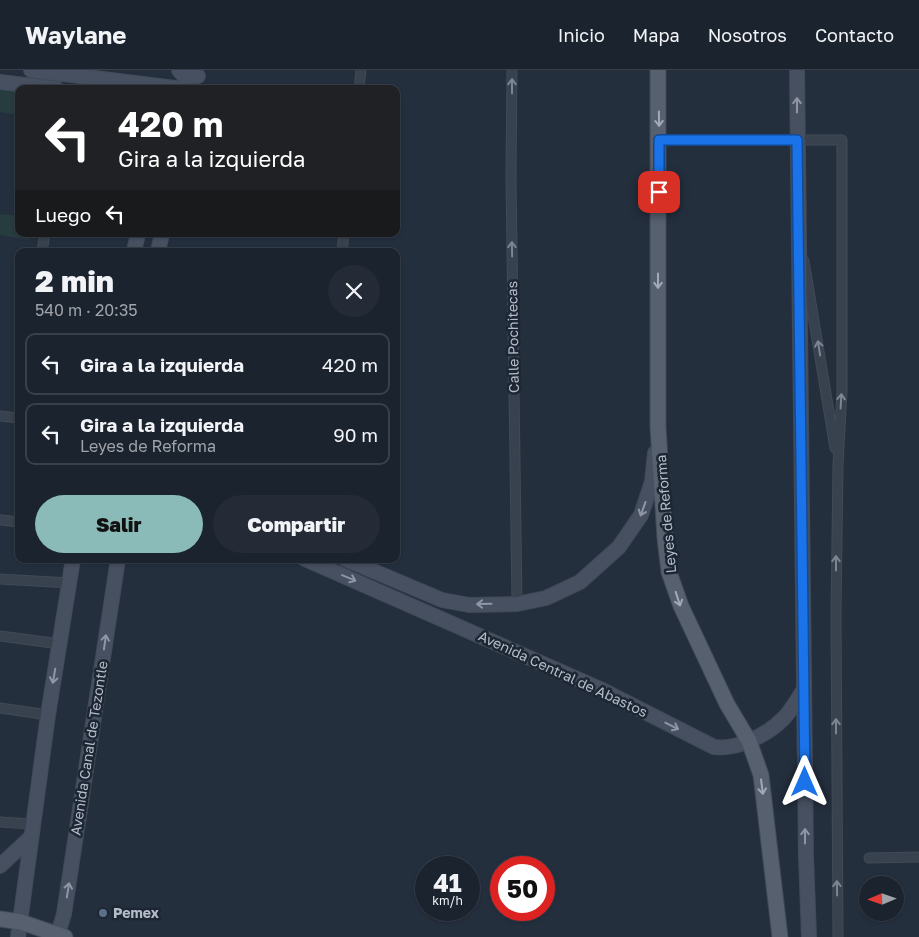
<!DOCTYPE html>
<html lang="es">
<head>
<meta charset="utf-8">
<style>
	:root { --surface:#1b232e; --page:#242b36; --text:#f1f3f6; --muted:#a0a4aa; --line:#39404a; --accent:#8bbbb9 }
	body { margin:0; font-family:"Golos Text",sans-serif; background:var(--page); color:var(--text); height:100vh; display:flex; flex-direction:column; font-size:19px; white-space:nowrap }
	* { box-sizing:border-box; margin:0 }
	p { font-size:16px; color:var(--muted) }
	.icon { flex:none; width:28px; height:28px; fill:none; stroke:currentColor; stroke-width:2; stroke-linecap:round; stroke-linejoin:round }
	.map { position:relative; flex:1; overflow:hidden }
	.drawer { position:absolute; left:15px; top:178px; width:385px; height:315px; display:flex; flex-direction:column; background:var(--surface); border-radius:10px; box-shadow:0 1px 4px #0004,0 0 0 1px var(--line) }
	.drawer>* { flex:none }
	.guide { position:absolute; left:15px; top:15px; width:385px; height:152px; border-radius:10px; box-shadow:0 1px 4px #0004,0 0 0 1px var(--line); background:#202124; color:#fff; overflow:hidden }
	.needle { width:32px; rotate:268deg }
	.buttons { position:absolute; left:859px; top:806px; display:grid; gap:10px }
	.buttons a { display:grid; place-items:center; width:45px; height:45px; border-radius:50%; background:var(--surface); box-shadow:0 1px 4px #0004,0 0 0 1px var(--line); font-size:25px }
	.speed { position:absolute; left:415px; top:786px; display:flex; gap:10px; font-size:25px; font-weight:700; text-align:center }
	.speed>* { display:grid; place-content:center; width:65px; height:65px; border-radius:50%; background:var(--surface); box-shadow:0 1px 4px #0004,0 0 0 1px var(--line); line-height:1 }
	.speed small { font-size:12px; font-weight:400 }
	.speed .limit { border:8px solid #d22; background:#fff; color:#111 }
	.pin { position:absolute; display:grid; place-items:center; width:42px; height:42px; color:#fff; margin:-21px; border-radius:10px; box-shadow:0 2px 8px #0006 }
	.me { position:absolute; width:55px; margin:-28px; rotate:0deg; stroke-linejoin:round; filter:drop-shadow(0 0 4px #0008) }
	.turn { display:flex; align-items:center; gap:18px; height:105px; padding:0 20px; font-size:22px }
	.turn .icon { width:65px; height:65px; stroke-width:2.5 }
	.turn b { display:block; font-size:35px; line-height:42px }
	.then { display:flex; align-items:center; height:48px; padding:0 20px; background:#0003; gap:10px; font-size:19px }
	.round { display:grid; place-items:center; flex:none; width:52px; height:52px; border-radius:26px; background:var(--page) }
	.summary { display:flex; align-items:center; justify-content:space-between; height:85px; padding:0 20px }
	h1 { font-size:30px; font-weight:800; line-height:38px }
	.cta { display:flex; gap:10px; margin-top:auto; padding:10px 20px }
	.cta a { flex:1; height:58px; border-radius:30px; background:var(--accent); color:#111; font-size:20px; font-weight:800; line-height:58px; text-align:center }
	.cta a+a { background:var(--page); color:var(--text) }
	ul { padding:0; list-style:none }
	li { display:flex; align-items:center; gap:15px; height:62px; margin:0 10px 8px; padding:0 10px; border:2px solid var(--line); border-radius:10px }
	li div { flex:1 }
	li b { display:block; font-size:19px }
	li em { font-style:normal }
	header { display:flex; align-items:center; gap:30px; box-sizing:border-box; height:70px; padding:0 25px; background:var(--surface); border-bottom:1px solid var(--line) }
	header strong { font-size:24px }
	nav { display:flex; gap:28px; margin-inline-start:auto; font-size:18px }
	.map>svg:first-child { display:block }
	.green { fill:#263c3f }
	.lines { fill:none; stroke-linecap:round; stroke-linejoin:round }
	.street-casing { stroke:#414a57; stroke-width:11 }
	.secondary-casing { stroke:#414a57; stroke-width:16 }
	.primary-casing { stroke:#414a57; stroke-width:17 }
	.street { stroke:#38414e; stroke-width:9 }
	.secondary { stroke:#465061; stroke-width:14 }
	.primary { stroke:#56606e; stroke-width:15 }
	.oneway { stroke:#7c8592 }
	.oneway2 { stroke:#8e96a5 }
	.oneway3 { stroke:#a1aab7 }
	.route-casing { stroke:#114b97; stroke-width:12 }
	.route { stroke:#1a73e8; stroke-width:9 }
	.service-dot { fill:#5c6f8a; stroke:#1d2633; stroke-width:2 }
	.labels { text-anchor:middle; stroke-width:5; stroke-linejoin:round; paint-order:stroke }
	.street-label { font-size:14px; fill:#b4bcc9; stroke:#1d2633 }
	.poi-label { font-size:14px; font-weight:bold; fill:#b4bcc9; stroke:#1d2633; text-anchor:start }
</style>
</head>
<body>
<header>
<strong>Waylane</strong>
<nav><a>Inicio</a><a>Mapa</a><a>Nosotros</a><a>Contacto</a></nav>
</header>
<div class="map">
<svg width="919" height="867" viewBox="0 0 919 867">
	<rect width="100%" height="100%" fill="#242f3e"/>
	<path class="green" d="M0,15L19,19V45L0,42Z
		M0,144L19,146V164H30L29,170L0,165Z"/>
	<g class="lines">
		<g class="street-casing">
			<path id="street" d="M512,0L511,108L517,534
				M359,19L361,0
				M659,70H842V322L838,395L836,543L838,867
				M42,181L45,164
				M342,181L344,164
				M804,191L835,378
				M0,346L19,348
				M1,450L19,452
				M0,509L70,513
				M0,566L60,574
				M0,638L48,645
				M0,752L32,754
				M869,788L919,787"/>
		</g>
		<g class="secondary-casing">
			<path id="secondary" d="M31,0L183,19
				M179,0L185,7L198,6
				M797,0L806,786L809,867
				M0,12L57,19
				M134,181L138,164
				M158,181L162,164
				M305,489L600,619L714,677C738,680 767,665 784,648C792,639 798,629 804,619
				M345,489L442,530L469,535L517,534L546,528L580,512L619,477L641,445L652,412L655,383
				M0,796L31,767
				M18,867L48,645L73,489
				M57,867L64,844L118,489"/>
		</g>
		<g class="primary-casing">
			<path id="primary" d="M658,0V357L665,468L669,502L681,536L727,634L749,671L761,705L780,867
				M0,849L21,852L65,867"/>
		</g>
		<use href="#street" class="street"/>
		<use href="#secondary" class="secondary"/>
		<use href="#primary" class="primary"/>
	</g>
	<defs><path id="oneway-shaft" d="M-6 0H5M1.5-3L5.5 0L1.5 3" fill="none" stroke-width="1.6" stroke-linecap="round" stroke-linejoin="round" transform="scale(1.25)"/></defs>
	<g class="oneway">
		<use href="#oneway-shaft" transform="translate(512 16) rotate(-90)"/>
		<use href="#oneway-shaft" transform="translate(512 179) rotate(-91)"/>
		<use href="#oneway-shaft" transform="translate(819 278) rotate(-99)"/>
		<use href="#oneway-shaft" transform="translate(841 331) rotate(-87)"/>
		<use href="#oneway-shaft" transform="translate(836 493) rotate(-90)"/>
		<use href="#oneway-shaft" transform="translate(836 656) rotate(-90)"/>
		<use href="#oneway-shaft" transform="translate(837 818) rotate(-91)"/>
	</g>
	<g class="oneway2">
		<use href="#oneway-shaft" transform="translate(797 35) rotate(-90)"/>
		<use href="#oneway-shaft" transform="translate(643 439) rotate(110)"/>
		<use href="#oneway-shaft" transform="translate(349 508) rotate(23)"/>
		<use href="#oneway-shaft" transform="translate(484 534) rotate(179)"/>
		<use href="#oneway-shaft" transform="translate(105 572) rotate(-82)"/>
		<use href="#oneway-shaft" transform="translate(54 606) rotate(100)"/>
		<use href="#oneway-shaft" transform="translate(672 656) rotate(27)"/>
		<use href="#oneway-shaft" transform="translate(805 766) rotate(-90)"/>
		<use href="#oneway-shaft" transform="translate(68 820) rotate(-81)"/>
	</g>
	<g class="oneway3">
		<use href="#oneway-shaft" transform="translate(659 49) rotate(89)"/>
		<use href="#oneway-shaft" transform="translate(658 211) rotate(90)"/>
		<use href="#oneway-shaft" transform="translate(678 529) rotate(72)"/>
		<use href="#oneway-shaft" transform="translate(762 717) rotate(83)"/>
	</g>
	<g class="lines">
		<g class="route-casing">
			<path id="route" d="M659,122V70H797L805,712"/>
		</g>
		<use href="#route" class="route"/>
	</g>
	<circle class="service-dot" cx="103" cy="843" r="5"/>
	<g class="labels">
		<g class="street-label">
			<text transform="translate(513 267) rotate(-91)" y="5">Calle Pochitecas</text>
			<text transform="translate(666 444) rotate(-95)" y="5">Leyes de Reforma</text>
			<text transform="translate(563 604) rotate(25)" y="5">Avenida Central de Abastos</text>
			<text transform="translate(89 678) rotate(-81)" y="5">Avenida Canal de Tezontle</text>
		</g>
		<g class="poi-label">
			<text x="113" y="848">Pemex</text>
		</g>
	</g>
</svg>
<div class="buttons">
<a><svg class="needle" viewBox="-14 -14 28 28"><path d="M0-13l5 13h-10z" fill="#e53935"/><path d="M0 13l5-13h-10z" fill="#a0a4aa"/></svg></a>
</div>
<div class="speed"><div>41<small>km/h</small></div><div class="limit">50</div></div>
<div class="pin" style="left:659px;top:122px;background:#d93025"><svg class="icon" aria-label="arrive" viewBox="0 0 24 24"><path d="M6 21V4h12l-3 4 3 4H6"/></svg></div>
<svg class="me" style="left:805px;top:712px" viewBox="-20 -20 40 40"><path d="M0-17L14 15 0 8-14 15z" fill="#1a73e8" stroke="#fff" stroke-width="4"/></svg>
<div class="guide">
<div class="turn"><svg class="icon" aria-label="left" viewBox="0 0 24 24"><path d="M17 20v-9H6M10 6l-5 5 5 5"/></svg><div><b>420 m</b>Gira a la izquierda</div></div>
<div class="then">Luego<svg class="icon" aria-label="left" viewBox="0 0 24 24"><path d="M17 20v-9H6M10 6l-5 5 5 5"/></svg></div>
</div>
<section class="drawer">
<div class="summary"><div><h1>2 min</h1><p>540 m · 20:35</p></div><a class="round"><svg class="icon" aria-label="close" viewBox="0 0 24 24"><path d="M6 6l12 12M18 6L6 18"/></svg></a></div>
<ul>
<li><svg class="icon" aria-label="left" viewBox="0 0 24 24"><path d="M17 20v-9H6M10 6l-5 5 5 5"/></svg><div><b>Gira a la izquierda</b></div><em>420 m</em></li>
<li><svg class="icon" aria-label="left" viewBox="0 0 24 24"><path d="M17 20v-9H6M10 6l-5 5 5 5"/></svg><div><b>Gira a la izquierda</b><p>Leyes de Reforma</p></div><em>90 m</em></li>
</ul>
<div class="cta"><a>Salir</a><a>Compartir</a></div>
</section>
</div>
</body>
</html>
